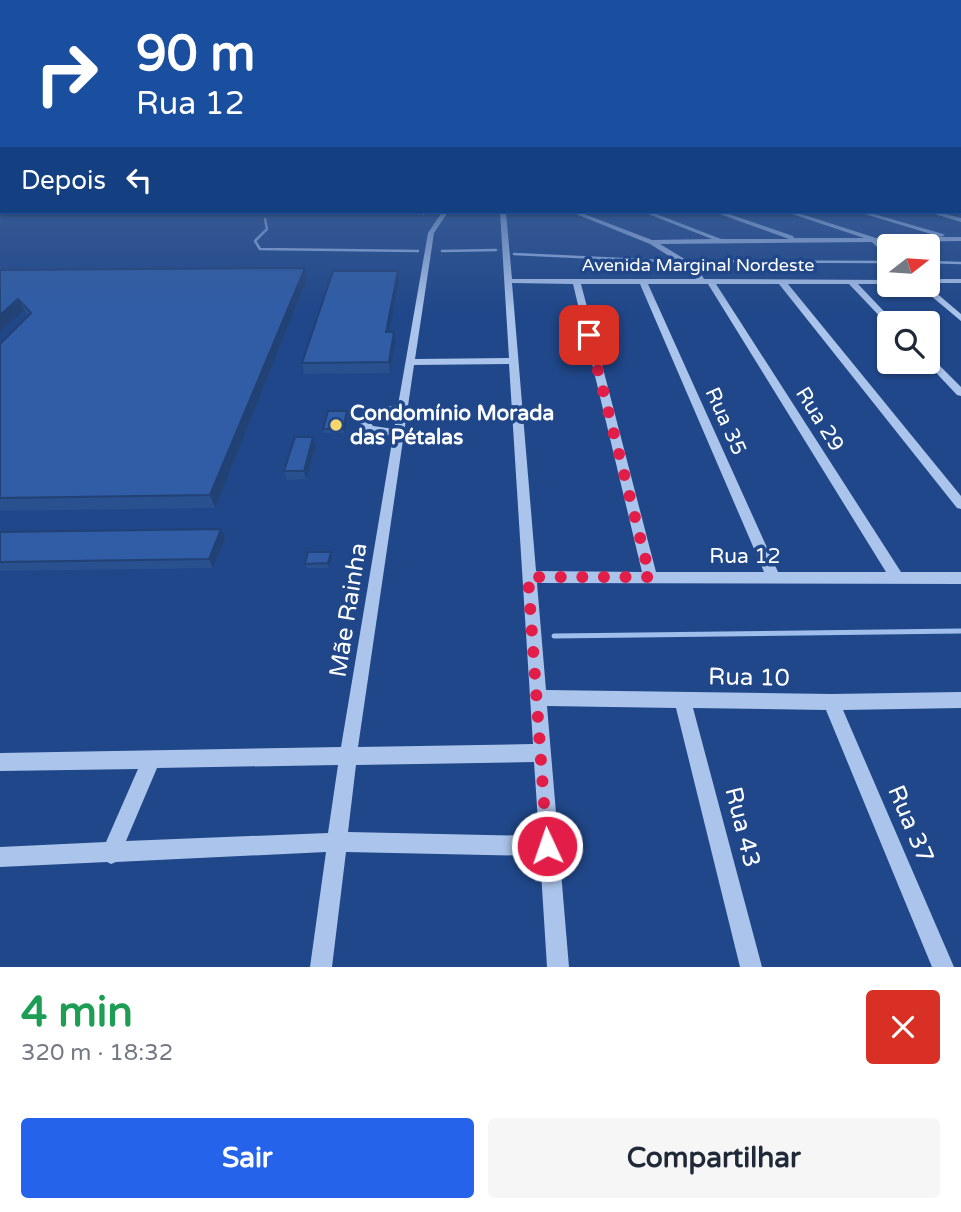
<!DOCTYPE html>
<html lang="pt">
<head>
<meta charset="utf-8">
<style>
	:root { --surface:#fff; --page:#f6f6f7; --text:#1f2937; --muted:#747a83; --accent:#2563eb }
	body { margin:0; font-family:"Varela Round",sans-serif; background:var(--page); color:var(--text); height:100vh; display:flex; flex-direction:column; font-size:26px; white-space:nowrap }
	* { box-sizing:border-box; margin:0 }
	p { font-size:23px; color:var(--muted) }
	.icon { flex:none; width:38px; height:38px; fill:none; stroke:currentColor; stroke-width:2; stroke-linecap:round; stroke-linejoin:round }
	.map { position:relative; height:967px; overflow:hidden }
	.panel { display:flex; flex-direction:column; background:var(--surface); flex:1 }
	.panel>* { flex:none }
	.guide { position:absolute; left:0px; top:0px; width:962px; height:214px; box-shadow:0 2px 5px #0004; background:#1a4fa0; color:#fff; overflow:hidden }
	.needle { width:46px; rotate:73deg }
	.buttons { position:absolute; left:877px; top:234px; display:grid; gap:14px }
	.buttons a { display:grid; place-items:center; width:63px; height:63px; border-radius:7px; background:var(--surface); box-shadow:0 2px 5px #0004; font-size:35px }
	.pin { position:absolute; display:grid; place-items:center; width:60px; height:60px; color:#fff; margin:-30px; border-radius:14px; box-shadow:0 4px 10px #0006 }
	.me { position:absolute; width:77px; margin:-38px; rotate:357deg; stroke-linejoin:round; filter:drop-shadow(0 0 5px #0008) }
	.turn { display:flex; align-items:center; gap:24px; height:147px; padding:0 21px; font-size:32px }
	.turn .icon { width:91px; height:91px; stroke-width:2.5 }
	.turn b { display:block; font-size:49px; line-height:60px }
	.then { display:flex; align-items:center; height:66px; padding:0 21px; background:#0003; gap:14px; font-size:26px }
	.round { display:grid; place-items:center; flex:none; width:74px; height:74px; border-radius:7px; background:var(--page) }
	.headline { display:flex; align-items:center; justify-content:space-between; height:119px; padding:0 21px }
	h1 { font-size:42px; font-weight:700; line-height:52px; color:#1e9e55 }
	.primary-button { display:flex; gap:14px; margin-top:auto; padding:14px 21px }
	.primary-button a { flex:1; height:80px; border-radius:7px; background:var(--accent); color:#fff; font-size:28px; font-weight:700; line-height:80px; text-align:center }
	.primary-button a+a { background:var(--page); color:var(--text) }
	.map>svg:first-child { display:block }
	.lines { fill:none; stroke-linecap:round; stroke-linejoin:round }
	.stream-far1 { stroke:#9fbeec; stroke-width:2.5 }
	.stream { stroke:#9fbeec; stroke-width:5 }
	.minor { fill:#abc4eb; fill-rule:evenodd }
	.wall { fill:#29508f }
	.shaded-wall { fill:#224174 }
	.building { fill:#305da6; stroke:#224174; stroke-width:2 }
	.route { stroke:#e11d48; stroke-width:12; stroke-dasharray:0 21.6 }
	.poi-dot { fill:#f8d86c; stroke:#204789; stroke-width:2.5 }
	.labels { text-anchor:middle; stroke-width:7; stroke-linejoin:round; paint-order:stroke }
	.far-street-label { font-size:18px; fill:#fff; stroke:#204789 }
	.poi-label { font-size:21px; font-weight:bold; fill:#fff; stroke:#204789; text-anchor:start }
	.street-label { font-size:21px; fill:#fff; stroke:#204789 }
	.near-street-label { font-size:24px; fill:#fff; stroke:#204789 }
</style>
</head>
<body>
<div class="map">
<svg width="961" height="967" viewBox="0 0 961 967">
	<rect width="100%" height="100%" fill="#204789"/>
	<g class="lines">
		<path class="stream-far1" d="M265,219L267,229L255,241L260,249L418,251
			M442,251L496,250
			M514,254L664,261L889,262
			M928,262L961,263"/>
		<path class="stream" d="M554,636L961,631"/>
		<path class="minor" d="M421,212H427L423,215Z
			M442,212H448L434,233L415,359L509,358L500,212H506L512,279H696L690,269L650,244L571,212H579L652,240L712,239L643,212H651L721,239H789L714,212H723L793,236L794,238H864L786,212H795L876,238L941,237L858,212H867L943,234L945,235L941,237H961V241L879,242L889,252V259L872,242L660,244L696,266L704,279L889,280V284H858L896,324H889V326L849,284H788L961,496V509L957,508L779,284H716L901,572H961V584L537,583L546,690L831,694L961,692V708L843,710L954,967H932L826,710L693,708L762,967H740L676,708L547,706L569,967H547L540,856L346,852L332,967H310L326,852L116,862L111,864L107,862L0,867V847L106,842L138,769L0,771V753L341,747L393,436L365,431L359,422L370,410L398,405L428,233ZM512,283L573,284L642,572L536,571ZM581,284H640L764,572H656ZM648,284H708L886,572H778ZM509,364L533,744L358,747L414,365ZM397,412L394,429L373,426L370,422L377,415ZM534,762L539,836L348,832L356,765ZM338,765L328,833L126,841L157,768Z
			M928,212H938L961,218V222Z
			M928,279H961V283H928Z
			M918,285H927L961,314V321Z
			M928,356L931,357L961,387V396L957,395L926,362H928Z"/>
	</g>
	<path class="wall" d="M305,268L307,278L215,508L0,511V344L29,316L24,310L0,332V270Z
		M398,271L399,281L389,332L395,343L390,373L304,374L302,363Z
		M348,416L344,433H324L323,429Z
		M316,446L306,479L287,480L284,471Z
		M221,529L225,538L213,568L0,571V532Z
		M332,556L329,568H307L305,564Z"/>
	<path class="shaded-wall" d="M305,268L307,278L215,508L210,495Z
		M398,271L399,281L387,343L386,332Z
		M18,299L24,310L0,332V315Z
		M394,332L395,343L390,373L389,362Z
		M347,411L348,416L344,433L343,429Z
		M313,437L316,446L306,479L304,471Z
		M221,529L225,538L213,568L209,559Z
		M331,552L332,556L329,568L328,563Z"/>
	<path class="building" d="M305,268L210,495L0,498V344L31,313L18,299L0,315V270Z
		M333,271H398L386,332H394L389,362L302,363Z
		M328,411H347L343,429H323Z
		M295,437H313L304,471H284Z
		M221,529L209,559L0,562V532Z
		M308,552H331L328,563L305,564Z"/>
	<linearGradient id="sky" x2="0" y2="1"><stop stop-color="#12274b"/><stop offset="0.57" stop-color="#3c5e97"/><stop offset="1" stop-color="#3c5e97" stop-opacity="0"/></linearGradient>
	<rect width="961" height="314" fill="url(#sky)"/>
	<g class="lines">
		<path class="route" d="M547,846L528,577H650L589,335"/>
	</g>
	<circle class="poi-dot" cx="336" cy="425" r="7"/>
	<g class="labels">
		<g class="far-street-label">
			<text x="698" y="271">Avenida Marginal Nordeste</text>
		</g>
		<g class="poi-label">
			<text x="350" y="420">Condomínio Morada<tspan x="350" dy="24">das Pétalas</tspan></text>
		</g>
		<g class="street-label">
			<text transform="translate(820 419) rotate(58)" y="7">Rua 29</text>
			<text transform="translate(726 421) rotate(66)" y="7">Rua 35</text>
			<text x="745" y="563">Rua 12</text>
		</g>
		<g class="near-street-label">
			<text transform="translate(348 610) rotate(-81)" y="8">Mãe Rainha</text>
			<text transform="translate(749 677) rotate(1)" y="8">Rua 10</text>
			<text transform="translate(911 824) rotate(67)" y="8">Rua 37</text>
			<text transform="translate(743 827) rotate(76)" y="8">Rua 43</text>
		</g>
	</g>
</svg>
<div class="buttons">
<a><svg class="needle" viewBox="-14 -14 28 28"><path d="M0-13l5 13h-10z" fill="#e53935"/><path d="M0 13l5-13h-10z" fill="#747a83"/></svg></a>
<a><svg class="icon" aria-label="search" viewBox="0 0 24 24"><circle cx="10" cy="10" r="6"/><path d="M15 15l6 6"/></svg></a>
</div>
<div class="pin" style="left:589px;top:335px;background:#d93025"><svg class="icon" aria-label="arrive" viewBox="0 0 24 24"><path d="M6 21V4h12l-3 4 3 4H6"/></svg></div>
<svg class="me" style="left:547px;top:846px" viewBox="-20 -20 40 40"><circle r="17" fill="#e11d48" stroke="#fff" stroke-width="3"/><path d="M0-11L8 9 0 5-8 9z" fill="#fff"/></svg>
<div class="guide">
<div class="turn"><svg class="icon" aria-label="right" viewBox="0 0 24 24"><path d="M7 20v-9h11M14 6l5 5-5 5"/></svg><div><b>90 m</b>Rua 12</div></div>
<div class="then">Depois<svg class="icon" aria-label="left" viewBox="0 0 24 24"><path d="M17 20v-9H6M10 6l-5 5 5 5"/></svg></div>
</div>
</div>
<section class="panel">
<div class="headline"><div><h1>4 min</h1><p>320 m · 18:32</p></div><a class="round" style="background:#d93025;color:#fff"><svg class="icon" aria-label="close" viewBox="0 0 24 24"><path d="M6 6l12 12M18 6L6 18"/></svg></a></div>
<div class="primary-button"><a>Sair</a><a>Compartilhar</a></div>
</section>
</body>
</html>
